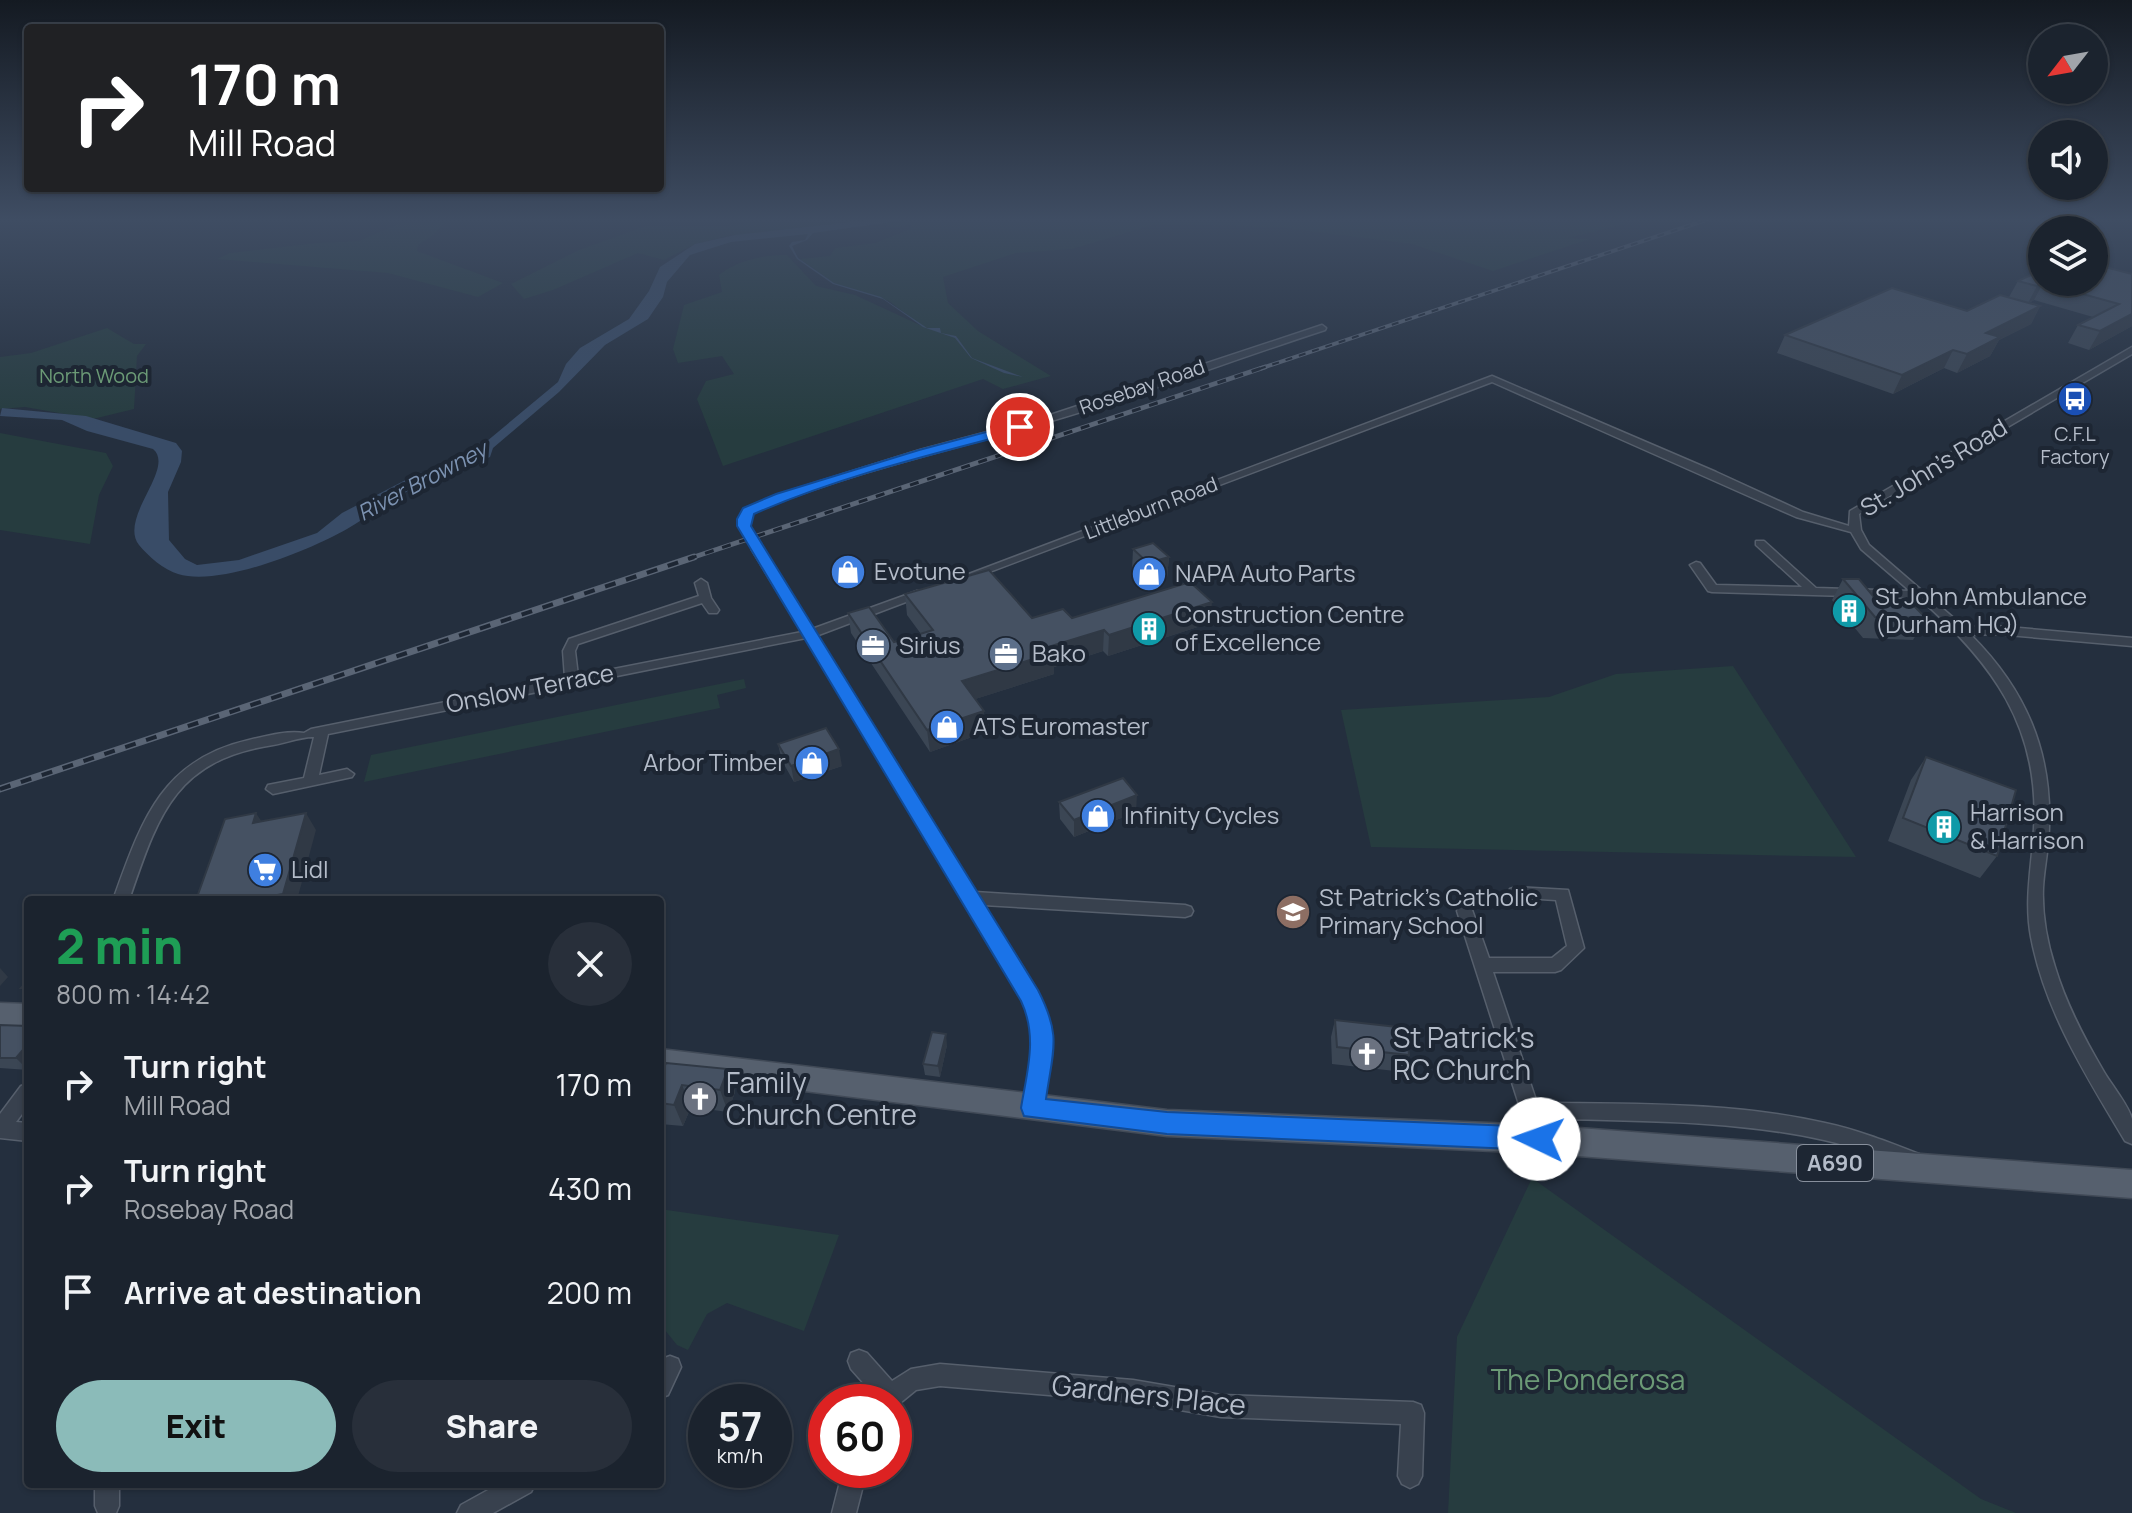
<!DOCTYPE html>
<html lang="en">
<head>
<meta charset="utf-8">
<style>
	:root { --surface:#1b232e; --page:#282f3a; --text:#f1f3f6; --muted:#a0a4aa; --line:#39404a; --accent:#8bbbb9 }
	body { margin:0; font-family:Manrope,sans-serif; background:var(--page); color:var(--text); height:100vh; display:flex; flex-direction:column; font-size:30px; white-space:nowrap }
	* { box-sizing:border-box; margin:0 }
	p { font-size:26px; color:var(--muted) }
	.icon { flex:none; width:44px; height:44px; fill:none; stroke:currentColor; stroke-width:2; stroke-linecap:round; stroke-linejoin:round }
	.map { position:relative; flex:1; overflow:hidden }
	.side { position:absolute; left:24px; top:896px; width:640px; height:592px; display:flex; flex-direction:column; background:var(--surface); border-radius:8px; box-shadow:0 2px 6px #0004,0 0 0 2px var(--line) }
	.side>* { flex:none }
	.top-card { position:absolute; left:24px; top:24px; width:640px; height:168px; border-radius:8px; box-shadow:0 2px 6px #0004,0 0 0 2px var(--line); background:#202124; color:#fff; overflow:hidden }
	.needle { width:52px; rotate:239deg }
	.buttons { position:absolute; left:2028px; top:24px; display:grid; gap:16px }
	.buttons a { display:grid; place-items:center; width:80px; height:80px; border-radius:50%; background:var(--surface); box-shadow:0 2px 6px #0004,0 0 0 2px var(--line); font-size:40px }
	.speed { position:absolute; left:688px; top:1384px; display:flex; gap:16px; font-size:40px; font-weight:700; text-align:center }
	.speed>* { display:grid; place-content:center; width:104px; height:104px; border-radius:50%; background:var(--surface); box-shadow:0 2px 6px #0004,0 0 0 2px var(--line); line-height:1 }
	.speed small { font-size:20px; font-weight:400 }
	.speed .limit { border:12px solid #d22; background:#fff; color:#111 }
	.pin { position:absolute; display:grid; place-items:center; width:68px; height:68px; color:#fff; margin:-34px; border:4px solid #fff; border-radius:50%; box-shadow:0 2px 8px #0007 }
	.me { position:absolute; width:88px; margin:-44px; rotate:273deg; stroke-linejoin:round; filter:drop-shadow(0 0 6px #0008) }
	.turn { display:flex; align-items:center; gap:28px; height:168px; padding:0 32px; font-size:36px }
	.turn .icon { width:104px; height:104px; stroke-width:2.5 }
	.turn b { display:block; font-size:56px; line-height:68px }
	.round { display:grid; place-items:center; flex:none; width:84px; height:84px; border-radius:42px; background:var(--page) }
	.headline { display:flex; align-items:center; justify-content:space-between; height:136px; padding:0 32px }
	h1 { font-size:48px; font-weight:800; line-height:60px; color:#1e9e55 }
	.action { display:flex; gap:16px; margin-top:auto; padding:16px 32px }
	.action a { flex:1; height:92px; border-radius:48px; background:var(--accent); color:#111; font-size:32px; font-weight:800; line-height:92px; text-align:center }
	.action a+a { background:var(--page); color:var(--text) }
	ul { padding:0; list-style:none }
	li { display:flex; align-items:center; gap:24px; height:104px; padding:0 32px }
	li div { flex:1 }
	li b { display:block; font-size:30px }
	li em { font-style:normal }
	.map>svg:first-child { display:block }
	.green { fill:#263c3f }
	.water { fill:#394c67 }
	.lines { fill:none; stroke-linecap:round; stroke-linejoin:round }
	.minor-casing { stroke:#565f6c; stroke-width:3 }
	.primary-casing { stroke:#414a57; stroke-width:3 }
	.minor { fill:#38414e; fill-rule:evenodd }
	.primary { fill:#56606e; fill-rule:evenodd }
	.rail-far2-casing { stroke:#5a6575; stroke-width:4 }
	.rail-far1-casing { stroke:#5a6575; stroke-width:5 }
	.rail-casing { stroke:#5a6575; stroke-width:7 }
	.rail-far2 { stroke:#1d2633; stroke-width:2; stroke-dasharray:7; stroke-linecap:butt }
	.rail-far1 { stroke:#1d2633; stroke-width:3; stroke-dasharray:9; stroke-linecap:butt }
	.rail { stroke:#1d2633; stroke-width:4; stroke-dasharray:11; stroke-linecap:butt }
	.minor-bridge-casing { stroke:#565f6c; stroke-width:12; stroke-linecap:butt }
	.minor-bridge { stroke:#38414e; stroke-width:10 }
	.wall { fill:#3b4654 }
	.shaded-wall { fill:#303945 }
	.building { fill:#455162; stroke:#303945; stroke-width:2 }
	.route { fill:#1a73e8; stroke:#114b97; stroke-width:2 }
	.labels { text-anchor:middle; stroke-width:8; stroke-linejoin:round; paint-order:stroke }
	.far-park-label { font-size:20px; fill:#6b9a76; stroke:#1d2633 }
	.far-street-label { font-size:20px; fill:#b4bcc9; stroke:#1d2633 }
	.far-poi-label { font-size:20px; fill:#b4bcc9; stroke:#1d2633 }
	.far-water-label { font-size:22px; font-style:italic; fill:#7c92b1; stroke:#1d2633 }
	.shield { fill:#1d2633; stroke:#878f9c; stroke-width:2 }
	.shield-label { font-size:22px; font-weight:bold; fill:#b4bcc9 }
	.street-label { font-size:24px; fill:#b4bcc9; stroke:#1d2633 }
	.poi-label { font-size:24px; fill:#b4bcc9; stroke:#1d2633; text-anchor:start }
	.near-poi-label { font-size:28px; fill:#b4bcc9; stroke:#1d2633; text-anchor:start }
	.near-park-label { font-size:28px; fill:#6b9a76; stroke:#1d2633 }
	.near-street-label { font-size:28px; fill:#b4bcc9; stroke:#1d2633 }
</style>
</head>
<body>
<div class="map">
<svg width="2132" height="1513" viewBox="0 0 2132 1513">
	<rect width="100%" height="100%" fill="#242f3e"/>
	<path class="green" d="M410,219H449L432,236L419,244L417,251L503,283L478,297L388,273L217,259L230,253L317,243L359,241Z
		M772,219H884L727,236L695,244L664,260L638,253L553,290L524,299L511,284L579,250L646,226H729Z
		M913,219H1644L1568,238L1590,239L1493,271L1412,244L1278,227L1156,224L1072,249L1016,253L943,277L948,303L978,331L1051,376L1003,389L983,379L723,466L697,399L706,381L734,374L722,356L678,363L673,349L684,305L722,292L719,275C737,260 764,255 787,255L816,286L855,295L922,326L889,301L834,283L800,259L830,256L835,248L875,243L910,229L912,225L892,227L884,223Z
		M107,328L134,344H146L137,356L134,409L93,419L25,407L0,409V357L31,353Z
		M0,433L106,453L113,466L99,495L90,544L0,530Z
		M1733,666L1856,857L1371,847L1341,710L1549,697L1616,674Z
		M744,679L746,688L717,695L720,708L364,782L371,755Z
		M1532,1178L1981,1499L2016,1513H1448L1457,1337Z
		M660,1209L839,1235L804,1331L727,1303L707,1314L688,1350L677,1345L660,1324Z"/>
	<path class="water" d="M913,219L813,233L807,240L792,246L798,258L834,283L881,297L927,328H940L941,333L956,336L972,358L1023,377L1004,373L971,358L955,338L923,327L883,299L833,284L797,259L789,246L792,242L805,240L808,234L731,242L690,255L667,282L663,297L648,319L605,345L559,392L493,448L490,457C464,470 436,477 410,490C388,501 368,517 347,529C310,550 220,587 178,574C164,570 148,556 139,545C118,518 176,468 153,449L87,431L62,420L0,416L2,408L86,416L176,443L182,451L181,462L168,492L169,540L185,559L197,565L239,560L317,533L342,513L417,474L469,456L558,382L566,364L580,348L629,319L649,291L660,267L695,244L735,235L868,220Z"/>
	<g class="lines">
		<g class="minor-casing">
			<path id="minor" d="M1322,325L1326,328L1325,330C1233,360 1141,395 1048,422C949,450 847,473 752,513L748,528H740L739,519L744,509L777,495L920,450L1044,417Z
				M2132,347V354L1859,514L1861,530L1869,545L1964,627L1996,626L2132,638V646L1996,634L1971,635C2025,689 2052,750 2049,827C2049,847 2044,868 2043,888C2042,914 2047,942 2055,967C2066,1004 2084,1038 2104,1072C2111,1084 2129,1106 2132,1119C2132,1126 2132,1136 2132,1144L2125,1141C2087,1077 2045,1012 2031,937C2024,900 2032,865 2034,828C2040,727 1992,662 1919,598L1712,592L1708,591L1690,565L1696,562L1700,563L1716,585L1802,587L1756,545V541H1764L1816,588L1910,591L1861,549L1851,532L1796,517L1492,382L963,582H955L953,580L1492,376L1716,472L1803,512L1849,526L1850,511Z
				M758,547L764,550L812,629L917,591H925L927,594L816,636L975,892L1185,905L1191,907L1193,911L1191,915L1185,917L983,905C1020,966 1062,1008 1047,1084C1045,1094 1044,1105 1040,1114L1033,1116L1026,1114L1024,1108C1032,1069 1038,1036 1023,999L806,638L328,734L319,775L347,769L354,774L352,777L273,794L266,789L268,785L304,778L314,737C304,736 285,743 273,745C174,760 158,816 129,900H113C141,823 160,760 249,740C266,736 288,730 304,733L311,729L565,678L563,651L569,639L699,596L695,583L701,579L707,583L711,598L719,610L717,613H709L702,603L578,644L575,651L578,676L802,632L752,550Z
				M1516,887L1568,890L1584,948L1561,970L1555,972H1493L1542,1118L1549,1105L1556,1103C1646,1104 1737,1103 1825,1123C1858,1130 1888,1142 1919,1154L1922,1160L1919,1166L1912,1169C1883,1158 1855,1147 1824,1140C1738,1121 1649,1121 1561,1119L1546,1145L1539,1148L1532,1145L1457,911L1459,907L1465,905L1471,907L1489,958H1552L1567,946L1556,900L1510,897L1508,893L1510,889Z
				M28,1084V1106L16,1122L28,1123V1141L0,1138V1114L21,1086Z
				M859,1350L867,1353L892,1381L911,1369L940,1364L1133,1380L1221,1395L1413,1402L1421,1405L1424,1413L1422,1476L1418,1484L1410,1488L1402,1484L1398,1476L1401,1424L1221,1417L1133,1402L940,1386L916,1390L894,1408V1402H873L875,1396L851,1369L848,1361L851,1353Z
				M670,1356L678,1359L681,1367L668,1395L660,1398V1364L662,1359Z
				M843,1470H867L856,1513H832Z
				M95,1484H119V1506L116,1513H98L95,1506Z
				M499,1484H535L531,1492L493,1513H457L461,1505Z"/>
		</g>
		<g class="primary-casing">
			<path id="primary" d="M0,1003L28,1004V1026L0,1025Z
				M660,1049L1167,1110L1539,1125L2132,1170V1198L1539,1153L1167,1136L660,1073Z"/>
		</g>
		<use href="#minor" class="minor"/>
		<use href="#primary" class="primary"/>
		<g class="rail-far2-casing">
			<path id="rail-far2" d="M1259,369L1709,219"/>
		</g>
		<g class="rail-far1-casing">
			<path id="rail-far1" d="M688,559L1265,367"/>
		</g>
		<g class="rail-casing">
			<path id="rail" d="M0,789L694,557"/>
		</g>
		<use href="#rail-far2" class="rail-far2"/>
		<use href="#rail-far1" class="rail-far1"/>
		<use href="#rail" class="rail"/>
		<g class="minor-bridge-casing">
			<path id="minor-bridge" d="M744,526L758,550"/>
		</g>
		<use href="#minor-bridge" class="minor-bridge"/>
	</g>
	<path class="wall" d="M2094,272L2132,326L2089,350L2068,343L2078,325L2093,317L2034,300L2029,303L2040,306L2031,324L1999,340L1990,356L1957,373L1944,368L1893,394L1777,353L1785,335L1967,311L2009,297L2018,281L2094,282Z
		M1133,549L1169,557L1167,578L1147,584L1132,570Z
		M1843,579L1878,602L1926,618L1913,640L1863,638L1832,600Z
		M905,594L1032,618H1072L1210,623L1108,656L1103,651L1054,667V674L975,699L986,732L930,752L851,633L848,613L894,642L921,634L907,615Z
		M778,744L842,766L794,782L782,761Z
		M1926,757L1997,856L1980,878L1888,841L1911,780Z
		M1059,802L1136,812L1074,837L1060,819Z
		M28,980V996L21,988Z
		M1335,1020L1409,1055L1404,1072L1332,1064L1331,1037Z
		M0,1025L28,1070L0,1068Z
		M947,1045L940,1077L925,1075L923,1064Z
		M728,1069L735,1092L728,1112L691,1107L683,1126L660,1124V1076Z"/>
	<path class="shaded-wall" d="M2043,283L2034,300L2028,303L2037,286Z
		M2040,306L2031,324L1999,340L1990,356L1957,373L1967,354L1986,333Z
		M2132,314V326L2089,350L2100,331Z
		M1953,350L1944,368L1893,394L1902,375Z
		M1169,557L1167,578L1147,584L1148,563Z
		M1212,602L1210,623L1108,656L1109,635Z
		M1104,630L1103,651L1054,667V674L963,703L962,681L1048,647Z
		M984,711L986,732L930,752L927,730Z
		M839,749L842,766L794,782L791,766Z
		M1137,795L1136,812L1074,837V820Z
		M256,813L267,830L253,823Z
		M306,813L316,830L297,900H249Z
		M0,968L8,977L0,986Z
		M946,1034L947,1045L940,1077L938,1066Z
		M28,1044V1070L16,1058Z
		M728,1069L735,1092L728,1112L720,1090Z
		M682,1085L691,1107L683,1126L674,1105Z"/>
	<path class="building" d="M2105,267L2132,274V314L2100,331L2078,325L2119,304L2043,283L2037,286L2018,281L2042,270V282H2094V272Z
		M1892,288L1967,311L2000,295L2040,306L1986,333L2000,337L1967,354L1953,350L1902,375L1785,335Z
		M1153,543L1169,557L1148,563L1133,549Z
		M989,570L1032,618L1063,609L1072,618L1190,582L1212,602L1109,635L1104,630L1048,647L1053,653L962,681L984,711L927,730L848,613L869,607L894,642L933,630L905,594Z
		M1843,579H1859L1878,602L1911,603L1926,618L1875,617Z
		M826,728L839,749L791,766L778,744Z
		M1926,757L2016,790L1997,856L1903,818Z
		M1123,778L1137,795L1074,820L1059,802Z
		M256,813L253,823L306,813L283,894L249,900H196L225,819Z
		M28,980V988H21Z
		M1335,1020L1406,1028L1409,1055L1337,1047Z
		M0,1025L28,1026V1044L16,1058H0Z
		M932,1032L946,1034L938,1066L923,1064Z
		M666,1063L728,1069L720,1090L682,1085L674,1105L660,1103V1076Z"/>
	<linearGradient id="sky" x2="0" y2="1"><stop stop-color="#141a22"/><stop offset="0.51" stop-color="#3f4d63"/><stop offset="1" stop-color="#3f4d63" stop-opacity="0"/></linearGradient>
	<rect width="2132" height="431" fill="url(#sky)"/>
	<path class="route" d="M1020,423L1025,425V430C934,454 840,476 754,514L751,526L1038,990C1062,1037 1053,1049 1046,1099L1167,1112L1539,1127L1548,1131L1551,1139L1548,1147L1539,1150L1167,1134L1024,1116L1021,1108C1027,1071 1038,1037 1021,1001L737,526V519L743,508L776,494L919,450Z"/>
	<defs>
		<g id="bus-disc" transform="scale(1.8)"><circle r="9.5" fill="#1a4fb4" stroke="#1d2633"/><path d="M-5-6H5V4H4V6H2V4H-2V6H-4V4H-5ZM-3.5-4V0h7V-4ZM-3.5 1.2v1.5H-2V1.2ZM2 1.2v1.5H3.5V1.2Z" fill="#fff"/></g>
		<g id="shop-disc" transform="scale(1.8)"><circle r="9.5" fill="#3f7fe0" stroke="#1d2633"/><path d="M-5-2.5h2.3a2.7 3.5 0 0 1 5.4 0H5L5.5 6h-11ZM-1.5-2.5h3a1.5 2.3 0 0 0-3 0Z" fill="#fff"/></g>
		<g id="building-disc" transform="scale(1.8)"><circle r="9.5" fill="#0f9aa8" stroke="#1d2633"/><path d="M-4-6H4V6H1V3H-1V6H-4ZM-2.5-4.3h1.7v1.8h-1.7ZM.8-4.3h1.7v1.8H.8ZM-2.5-1h1.7V.8h-1.7ZM.8-1h1.7V.8H.8Z" fill="#fff"/></g>
		<g id="office-disc" transform="scale(1.8)"><circle r="9.5" fill="#5c6f8a" stroke="#1d2633"/><path d="M-6-3h4V-5.5h4V-3h4V5H-6ZM-1-4.5V-3h2v-1.5ZM-6 0V1H6V0Z" fill="#fff"/></g>
		<g id="supermarket-disc" transform="scale(1.8)"><circle r="9.5" fill="#3f7fe0" stroke="#1d2633"/><path d="M-6-5.5h2.5l.6 2H6L4.5 2H-2.5L-4.4-4H-6ZM-1.5 3.2a1.3 1.3 0 1 0 .1 0ZM3 3.2a1.3 1.3 0 1 0 .1 0Z" fill="#fff"/></g>
		<g id="school-disc" transform="scale(1.8)"><circle r="9.5" fill="#8d6e63" stroke="#1d2633"/><path d="M0-5L7-2L0 1L-7-2ZM-4 1L0 2.5L4 1V4Q0 6-4 4Z" fill="#fff"/></g>
		<g id="church-disc" transform="scale(1.8)"><circle r="9.5" fill="#6b7280" stroke="#1d2633"/><path d="M-1.2-6h2.4v3.5h3.3v2.4h-3.3V6h-2.4V-.1h-3.3v-2.4h3.3Z" fill="#fff"/></g>
	</defs>
	<g fill-rule="evenodd">
		<use href="#bus-disc" x="2075" y="399"/>
		<use href="#shop-disc" x="848" y="572"/>
		<use href="#shop-disc" x="1149" y="574"/>
		<use href="#building-disc" x="1849" y="611"/>
		<use href="#building-disc" x="1149" y="629"/>
		<use href="#office-disc" x="873" y="646"/>
		<use href="#office-disc" x="1006" y="654"/>
		<use href="#shop-disc" x="947" y="727"/>
		<use href="#shop-disc" x="812" y="763"/>
		<use href="#shop-disc" x="1098" y="816"/>
		<use href="#building-disc" x="1944" y="827"/>
		<use href="#supermarket-disc" x="265" y="870"/>
		<use href="#school-disc" x="1293" y="912"/>
		<use href="#church-disc" x="1367" y="1054"/>
		<use href="#church-disc" x="700" y="1099"/>
	</g>
	<g class="labels">
		<g class="far-park-label">
			<text x="94" y="383">North Wood</text>
		</g>
		<g class="far-street-label">
			<text transform="translate(1142 387) rotate(-19)" y="7">Rosebay Road</text>
			<text transform="translate(1151 508) rotate(-21)" y="7">Littleburn Road</text>
		</g>
		<g class="far-poi-label">
			<text x="2075" y="441">C.F.L<tspan x="2075" dy="23">Factory</tspan></text>
		</g>
		<g class="far-water-label">
			<text transform="translate(422 481) rotate(-28)" y="8">River Browney</text>
		</g>
		<rect class="shield" x="1797" y="1145" width="76" height="36" rx="6"/>
		<g class="shield-label">
			<text x="1835" y="1171">A690</text>
		</g>
		<g class="street-label">
			<text transform="translate(1934 468) rotate(-31)" y="8">St. John's Road</text>
			<text transform="translate(530 689) rotate(-11)" y="8">Onslow Terrace</text>
		</g>
		<g class="poi-label">
			<text x="874" y="580">Evotune</text>
			<text x="1175" y="582">NAPA Auto Parts</text>
			<text x="1875" y="605">St John Ambulance<tspan x="1875" dy="28">(Durham HQ)</tspan></text>
			<text x="1175" y="623">Construction Centre<tspan x="1175" dy="28">of Excellence</tspan></text>
			<text x="899" y="654">Sirius</text>
			<text x="1032" y="662">Bako</text>
			<text x="973" y="735">ATS Euromaster</text>
			<text x="786" y="771" text-anchor="end">Arbor Timber</text>
			<text x="1970" y="821">Harrison<tspan x="1970" dy="28">&amp; Harrison</tspan></text>
			<text x="1124" y="824">Infinity Cycles</text>
			<text x="291" y="878">Lidl</text>
			<text x="1319" y="906">St Patrick's Catholic<tspan x="1319" dy="28">Primary School</tspan></text>
		</g>
		<g class="near-poi-label">
			<text x="1393" y="1048">St Patrick's<tspan x="1393" dy="32">RC Church</tspan></text>
			<text x="726" y="1093">Family<tspan x="726" dy="32">Church Centre</tspan></text>
		</g>
		<g class="near-park-label">
			<text x="1588" y="1390">The Ponderosa</text>
		</g>
		<g class="near-street-label">
			<text transform="translate(1149 1395) rotate(6)" y="10">Gardners Place</text>
		</g>
	</g>
</svg>
<div class="buttons">
<a><svg class="needle" viewBox="-14 -14 28 28"><path d="M0-13l5 13h-10z" fill="#e53935"/><path d="M0 13l5-13h-10z" fill="#a0a4aa"/></svg></a>
<a><svg class="icon" aria-label="sound" viewBox="0 0 24 24"><path d="M4 9h4l5-4v14l-5-4H4zM17 9q2 3 0 6"/></svg></a>
<a><svg class="icon" aria-label="layers" viewBox="0 0 24 24"><path d="M12 4l9 5-9 5-9-5zM3 14l9 5 9-5"/></svg></a>
</div>
<div class="speed"><div>57<small>km/h</small></div><div class="limit">60</div></div>
<div class="pin" style="left:1020px;top:427px;background:#d93025"><svg class="icon" aria-label="arrive" viewBox="0 0 24 24"><path d="M6 21V4h12l-3 4 3 4H6"/></svg></div>
<svg class="me" style="left:1539px;top:1139px" viewBox="-20 -20 40 40"><circle r="19" fill="#fff"/><path d="M0-13L10 11 0 6-10 11z" fill="#1a73e8"/></svg>
<div class="top-card">
<div class="turn"><svg class="icon" aria-label="right" viewBox="0 0 24 24"><path d="M7 20v-9h11M14 6l5 5-5 5"/></svg><div><b>170 m</b>Mill Road</div></div>
</div>
<section class="side">
<div class="headline"><div><h1>2 min</h1><p>800 m · 14:42</p></div><a class="round"><svg class="icon" aria-label="close" viewBox="0 0 24 24"><path d="M6 6l12 12M18 6L6 18"/></svg></a></div>
<ul>
<li><svg class="icon" aria-label="right" viewBox="0 0 24 24"><path d="M7 20v-9h11M14 6l5 5-5 5"/></svg><div><b>Turn right</b><p>Mill Road</p></div><em>170 m</em></li>
<li><svg class="icon" aria-label="right" viewBox="0 0 24 24"><path d="M7 20v-9h11M14 6l5 5-5 5"/></svg><div><b>Turn right</b><p>Rosebay Road</p></div><em>430 m</em></li>
<li><svg class="icon" aria-label="arrive" viewBox="0 0 24 24"><path d="M6 21V4h12l-3 4 3 4H6"/></svg><div><b>Arrive at destination</b></div><em>200 m</em></li>
</ul>
<div class="action"><a>Exit</a><a>Share</a></div>
</section>
</div>
</body>
</html>
